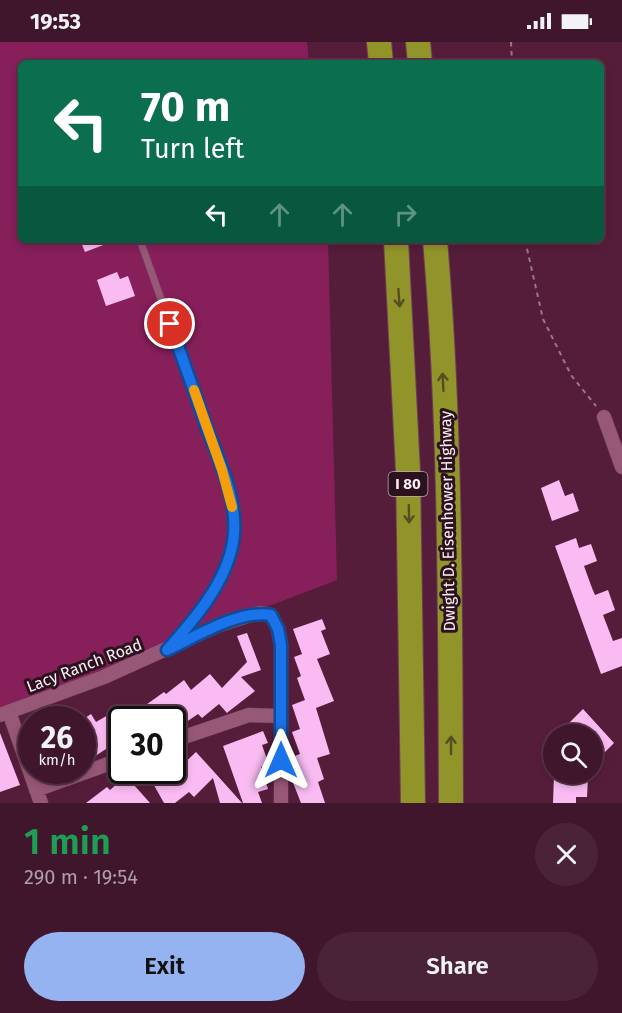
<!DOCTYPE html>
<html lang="en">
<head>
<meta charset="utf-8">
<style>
	:root { --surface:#40162c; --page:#4b2338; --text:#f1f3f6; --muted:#ae9fa9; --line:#593548; --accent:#95b2f1 }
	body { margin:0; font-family:"Fira Sans",sans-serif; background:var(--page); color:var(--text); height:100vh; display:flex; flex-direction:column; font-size:22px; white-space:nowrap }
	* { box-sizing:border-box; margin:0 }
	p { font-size:20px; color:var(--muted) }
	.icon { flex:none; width:33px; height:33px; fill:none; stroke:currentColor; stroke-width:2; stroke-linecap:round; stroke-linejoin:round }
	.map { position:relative; height:761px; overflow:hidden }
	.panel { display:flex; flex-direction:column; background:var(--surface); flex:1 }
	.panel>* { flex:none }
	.hud { position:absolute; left:18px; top:18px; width:586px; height:183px; border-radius:9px; box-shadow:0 3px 9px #0003,0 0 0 2px var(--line); background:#0b6e4f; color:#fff; overflow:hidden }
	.controls { position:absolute; left:543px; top:682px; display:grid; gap:12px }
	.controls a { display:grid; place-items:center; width:60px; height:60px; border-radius:50%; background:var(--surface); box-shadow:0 3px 9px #0003,0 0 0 2px var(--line); font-size:30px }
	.speed { position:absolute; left:18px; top:664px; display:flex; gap:12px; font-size:30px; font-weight:700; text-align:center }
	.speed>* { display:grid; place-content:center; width:78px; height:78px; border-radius:50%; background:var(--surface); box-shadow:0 3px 9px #0003,0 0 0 2px var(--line); line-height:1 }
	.speed small { font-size:15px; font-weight:400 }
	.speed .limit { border:3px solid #111; border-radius:9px; background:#fff; color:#111 }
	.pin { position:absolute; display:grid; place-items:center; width:51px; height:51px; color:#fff; margin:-26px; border:3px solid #fff; border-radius:50%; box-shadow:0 2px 6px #0007 }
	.me { position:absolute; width:66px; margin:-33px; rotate:0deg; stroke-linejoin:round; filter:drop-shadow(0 0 4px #0008) }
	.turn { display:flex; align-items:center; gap:21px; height:126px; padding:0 24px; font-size:27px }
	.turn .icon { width:78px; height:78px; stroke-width:2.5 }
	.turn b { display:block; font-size:42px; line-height:51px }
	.lanes { display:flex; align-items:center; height:57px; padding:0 24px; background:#0003; justify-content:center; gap:30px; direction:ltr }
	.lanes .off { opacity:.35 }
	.round { display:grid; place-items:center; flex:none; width:63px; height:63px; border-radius:32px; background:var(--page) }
	.headline { display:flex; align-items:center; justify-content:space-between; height:102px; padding:0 24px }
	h1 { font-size:36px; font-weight:600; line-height:45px; color:#1e9e55 }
	.action { display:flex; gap:12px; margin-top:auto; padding:12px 24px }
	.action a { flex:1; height:69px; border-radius:36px; background:var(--accent); color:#111; font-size:24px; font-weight:600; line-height:69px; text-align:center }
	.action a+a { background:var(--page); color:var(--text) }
	.status { display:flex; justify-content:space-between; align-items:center; height:42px; padding:0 30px; background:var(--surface); direction:ltr }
	.status svg { height:16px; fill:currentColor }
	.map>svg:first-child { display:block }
	.green { fill:#871f5a }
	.building { fill:#f9bbf2 }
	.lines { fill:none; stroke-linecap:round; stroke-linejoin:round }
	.service-casing { stroke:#6c3f59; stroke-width:8 }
	.minor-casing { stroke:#6c3f59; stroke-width:15 }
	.motorway-casing { stroke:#6c3f59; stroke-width:26 }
	.path { stroke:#9d768a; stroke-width:2; stroke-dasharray:4.5 4.5; stroke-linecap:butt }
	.service { stroke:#975776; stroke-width:7 }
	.minor { stroke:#975776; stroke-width:14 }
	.motorway { stroke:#919429; stroke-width:24 }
	.oneway { stroke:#594c24 }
	.route-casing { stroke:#114b97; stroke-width:15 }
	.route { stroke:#1a73e8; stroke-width:10 }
	.slow { stroke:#f59e0b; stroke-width:10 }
	.labels { text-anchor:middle; stroke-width:6; stroke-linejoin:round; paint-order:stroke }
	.shield { fill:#2c121f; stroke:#beacb4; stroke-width:1.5 }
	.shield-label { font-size:15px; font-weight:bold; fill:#fdeef4 }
	.street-label { font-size:16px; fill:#fdeef4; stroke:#2c121f }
</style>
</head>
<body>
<div class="status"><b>19:53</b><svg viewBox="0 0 49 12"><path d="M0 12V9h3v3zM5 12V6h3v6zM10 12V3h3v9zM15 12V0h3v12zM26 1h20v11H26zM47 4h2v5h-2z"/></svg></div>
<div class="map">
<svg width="622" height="761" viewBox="0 0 622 761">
	<rect width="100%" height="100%" fill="#561d3b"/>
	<path class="green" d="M0,0H307L309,21H21V198H328L337,538L219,583L0,673Z"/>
	<path class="building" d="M80,198H114V199L85,210Z
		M117,230L120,237L128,234L135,254L106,264L97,238Z
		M559,438L565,454L573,451L579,469L552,479L541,446Z
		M576,496L579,506L591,502L597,519L584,524L592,546L595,553L608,548L615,568L603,573L613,599L622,596V624L601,632L555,504Z
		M322,577L326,587L321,589L330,612L317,617L334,659L316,666L330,712L317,716L324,737L318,740L325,761H301L292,738L300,736L292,715L300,712L292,690L300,687L292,663L305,658L297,636L301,634L294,615L302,612L293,587Z
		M247,591L261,628L241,635L255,649L228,670L227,671L219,662L202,676L198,672L179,685L174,678H124L141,662L143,665L164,650L166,652L184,638L191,648L210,632L222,646L247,620L237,594Z
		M122,665V703L109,711L106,707L86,720L82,715V678L91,672L96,680Z
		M583,667L614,701L599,716L592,708V693H579L568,682Z
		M263,689L268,701L262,703L269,723L261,725L268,747L258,750L262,761H243L223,704Z
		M0,691L20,743L0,750Z
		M196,710L216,732L242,761H220L213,736L194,755L189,750L175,761H164L146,729H172V720L179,726Z
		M554,732H576V736L588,735L587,755H576V761H553Z
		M126,734L150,761H86L107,745L110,748Z"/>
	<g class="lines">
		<g class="service-casing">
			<path id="service" d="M140,198C159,252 179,307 198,361C214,404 237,451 233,498C230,533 198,574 175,599"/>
		</g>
		<g class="minor-casing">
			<path id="minor" d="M604,375L622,425
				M9,670L41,761
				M0,673L104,635L219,583L247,574L261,571L271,573L278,587L281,603V761
				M172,699L249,673L281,674
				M36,748L122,717"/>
		</g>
		<g class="motorway-casing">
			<path id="motorway" d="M379,0L381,21
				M418,0L420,21
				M396,198L408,429L413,761
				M435,198C451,385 450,573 451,761"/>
		</g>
		<path class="path" d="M511,0L512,21
			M525,198L543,277L571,333L596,364"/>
		<use href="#service" class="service"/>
		<use href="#minor" class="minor"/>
		<use href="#motorway" class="motorway"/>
	</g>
	<defs><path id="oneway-shaft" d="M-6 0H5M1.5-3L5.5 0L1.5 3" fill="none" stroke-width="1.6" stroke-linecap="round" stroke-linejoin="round" transform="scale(1.5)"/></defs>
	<g class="oneway">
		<use href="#oneway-shaft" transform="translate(399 256) rotate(86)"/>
		<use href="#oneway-shaft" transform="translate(443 340) rotate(-93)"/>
		<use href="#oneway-shaft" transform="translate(409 472) rotate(89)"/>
		<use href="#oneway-shaft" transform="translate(451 703) rotate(-90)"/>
	</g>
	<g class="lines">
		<g class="route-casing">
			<path id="route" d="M170,282C182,315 194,348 205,381C218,417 240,460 233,500C226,541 194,578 167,608C195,595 240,567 271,573L278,587L281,603V718"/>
		</g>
		<use href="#route" class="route"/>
		<path class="slow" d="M194,348L222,428L232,465"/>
	</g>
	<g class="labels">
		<rect class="shield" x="388.5" y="430" width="39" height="24" rx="4.5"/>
		<g class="shield-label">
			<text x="408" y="447">I 80</text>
		</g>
		<g class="street-label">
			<text transform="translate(447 479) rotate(-91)" y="6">Dwight D. Eisenhower Highway</text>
			<text transform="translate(84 623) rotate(-21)" y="6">Lacy Ranch Road</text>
		</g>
	</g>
</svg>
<div class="controls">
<a><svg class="icon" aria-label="search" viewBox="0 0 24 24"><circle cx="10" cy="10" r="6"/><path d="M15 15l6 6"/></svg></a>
</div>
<div class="speed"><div>26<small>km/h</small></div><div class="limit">30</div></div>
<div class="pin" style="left:170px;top:282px;background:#d93025"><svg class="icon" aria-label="arrive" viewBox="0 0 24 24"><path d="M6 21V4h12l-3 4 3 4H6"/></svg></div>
<svg class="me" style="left:281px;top:718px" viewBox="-20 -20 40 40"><path d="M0-17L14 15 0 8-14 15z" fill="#1a73e8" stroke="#fff" stroke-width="4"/></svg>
<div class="hud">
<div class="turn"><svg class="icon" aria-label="left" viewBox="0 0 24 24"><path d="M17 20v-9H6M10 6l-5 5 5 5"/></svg><div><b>70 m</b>Turn left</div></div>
<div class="lanes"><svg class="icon" aria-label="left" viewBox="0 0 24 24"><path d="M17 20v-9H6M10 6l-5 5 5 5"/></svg><svg class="icon off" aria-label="ahead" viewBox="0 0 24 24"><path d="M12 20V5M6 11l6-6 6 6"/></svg><svg class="icon off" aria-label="ahead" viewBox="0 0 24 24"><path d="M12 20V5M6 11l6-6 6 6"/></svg><svg class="icon off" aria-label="right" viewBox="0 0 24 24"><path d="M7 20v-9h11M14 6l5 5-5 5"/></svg></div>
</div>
</div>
<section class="panel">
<div class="headline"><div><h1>1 min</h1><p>290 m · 19:54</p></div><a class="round"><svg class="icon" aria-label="close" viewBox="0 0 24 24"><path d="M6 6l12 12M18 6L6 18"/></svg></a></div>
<div class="action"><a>Exit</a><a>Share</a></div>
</section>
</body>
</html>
